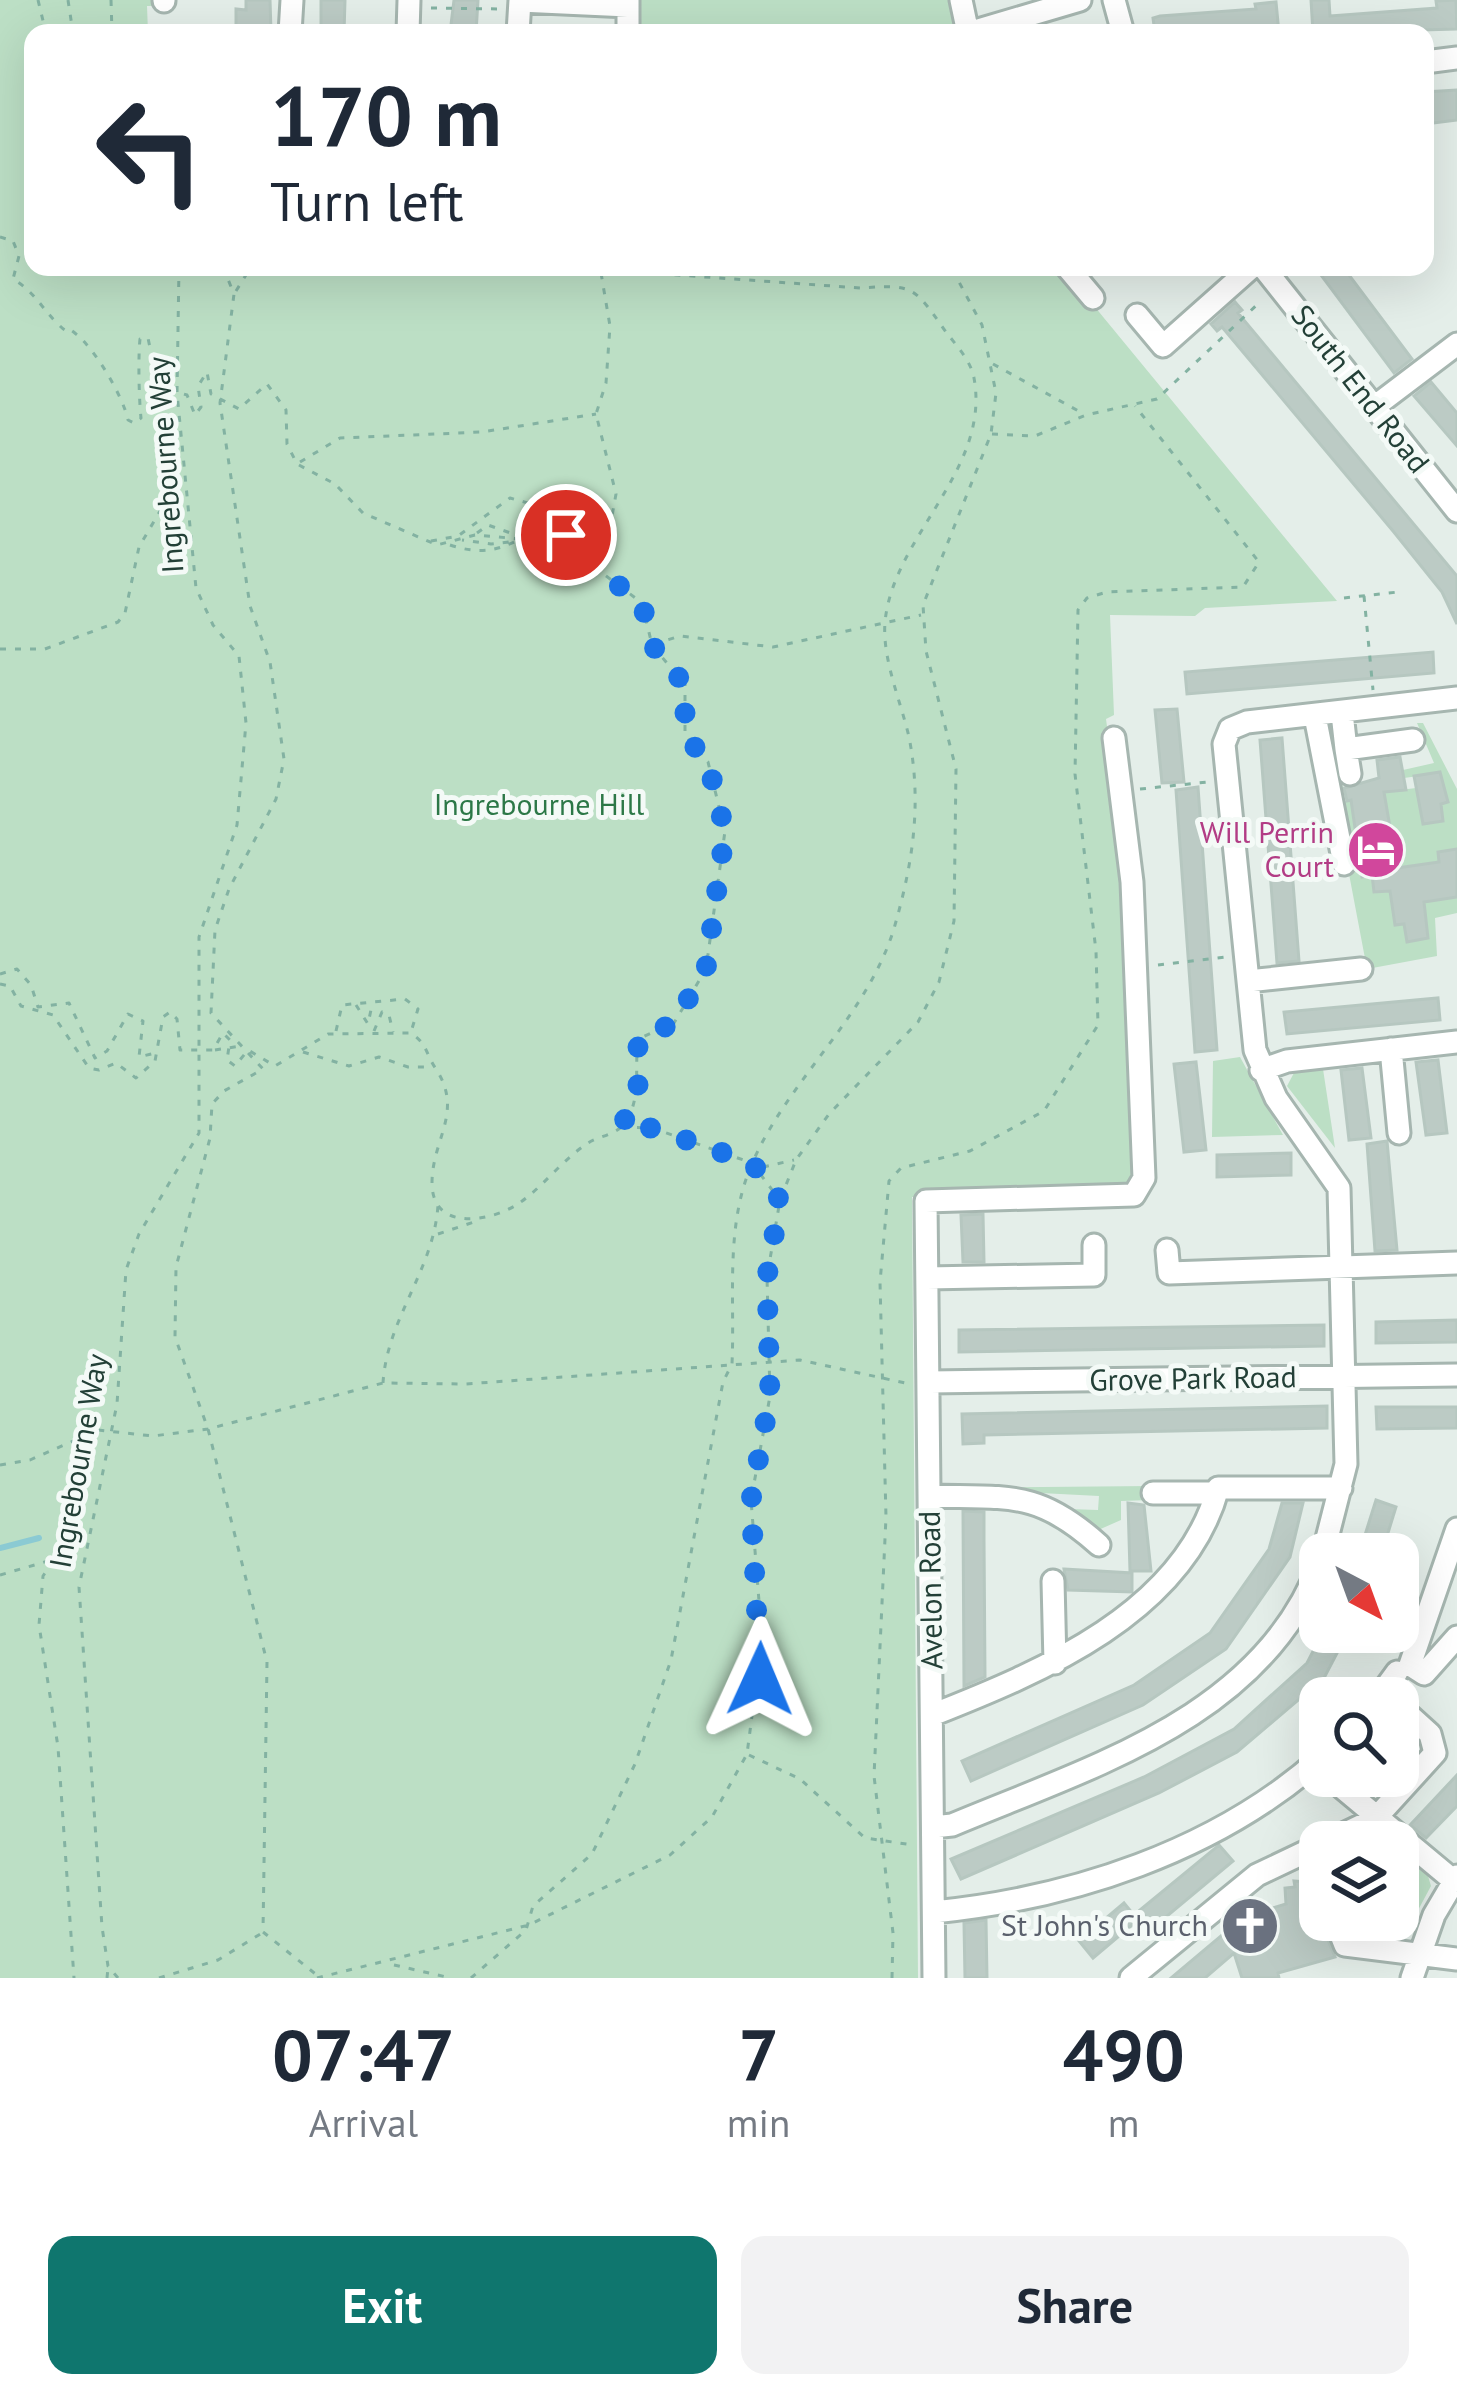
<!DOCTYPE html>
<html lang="en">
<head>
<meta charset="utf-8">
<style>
	:root { --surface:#fff; --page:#f2f2f3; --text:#1f2937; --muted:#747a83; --accent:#0f766e }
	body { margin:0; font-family:"PT Sans",sans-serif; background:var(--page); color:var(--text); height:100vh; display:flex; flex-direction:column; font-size:45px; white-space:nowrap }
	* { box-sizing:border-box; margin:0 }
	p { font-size:39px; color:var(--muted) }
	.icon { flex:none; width:66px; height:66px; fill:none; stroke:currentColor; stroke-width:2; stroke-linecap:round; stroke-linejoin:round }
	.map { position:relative; height:1978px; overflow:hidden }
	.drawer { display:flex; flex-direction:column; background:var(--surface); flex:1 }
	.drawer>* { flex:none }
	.banner { position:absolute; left:24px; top:24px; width:1410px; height:252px; border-radius:24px; box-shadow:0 12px 48px #0002; background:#fff; color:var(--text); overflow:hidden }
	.needle { width:78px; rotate:139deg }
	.tools { position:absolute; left:1299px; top:1533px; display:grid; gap:24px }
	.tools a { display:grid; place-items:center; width:120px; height:120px; border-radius:24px; background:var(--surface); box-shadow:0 12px 48px #0002; font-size:60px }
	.pin { position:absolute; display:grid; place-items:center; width:102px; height:102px; color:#fff; margin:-51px; border:6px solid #fff; border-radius:50%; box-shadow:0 3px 12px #0007 }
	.me { position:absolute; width:132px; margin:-66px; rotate:1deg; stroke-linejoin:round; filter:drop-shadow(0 0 9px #0008) }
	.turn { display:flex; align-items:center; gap:42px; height:252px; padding:0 48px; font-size:54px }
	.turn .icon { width:156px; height:156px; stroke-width:2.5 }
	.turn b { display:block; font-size:84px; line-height:102px }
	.eta { display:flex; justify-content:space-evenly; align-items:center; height:204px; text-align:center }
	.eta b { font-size:72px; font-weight:700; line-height:84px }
	.cta { display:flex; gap:24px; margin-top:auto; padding:24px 48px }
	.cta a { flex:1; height:138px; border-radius:24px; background:var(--accent); color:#fff; font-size:48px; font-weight:700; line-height:138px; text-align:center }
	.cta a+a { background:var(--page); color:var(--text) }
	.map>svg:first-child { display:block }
	.green { fill:#bcdfc5 }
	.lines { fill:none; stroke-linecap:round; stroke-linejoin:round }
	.stream { stroke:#8bcad3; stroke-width:6 }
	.building { fill:#bccbc5; stroke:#b6c7c0; stroke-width:3 }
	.minor-casing { stroke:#a6b6b0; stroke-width:27 }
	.path { stroke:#83b2a2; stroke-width:3; stroke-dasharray:6 9; stroke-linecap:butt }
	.minor { stroke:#fff; stroke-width:21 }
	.route { stroke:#1a73e8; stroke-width:21; stroke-dasharray:0 37.8 }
	.labels { text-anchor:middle; stroke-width:10; stroke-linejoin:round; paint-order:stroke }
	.street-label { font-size:30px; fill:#234037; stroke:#f4faf7 }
	.park-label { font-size:30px; fill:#2c7847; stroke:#f4faf7 }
	.hotel-label { font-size:30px; fill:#b23c85; stroke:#f4faf7; text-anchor:end }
	.worship-label { font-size:30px; fill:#5b616d; stroke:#f4faf7; text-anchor:end }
</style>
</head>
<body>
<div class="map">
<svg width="1457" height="1978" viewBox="0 0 1457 1978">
	<rect width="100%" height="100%" fill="#e4eee9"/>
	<path class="green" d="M0,0H160V6H147L148,33H33V267H1062L1337,601L1205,608L1195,616L1110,615L1114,715L1106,719L1122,839L1141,1176L1127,1192L912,1197L918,1978H0Z
		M634,0H955L961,33H634Z
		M1417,723H1423L1457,789V849L1439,852V862L1397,868L1384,792L1416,788L1424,823L1443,820L1441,804L1447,802L1440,773L1404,778L1403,770L1434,763Z
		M1342,782L1345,801L1351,800L1362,876L1372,875L1374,892L1397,890L1395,924H1404L1407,941L1428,937L1422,886L1457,897V913L1435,918L1437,956L1367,969L1332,784Z
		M1240,1057L1283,1135L1212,1137L1213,1061Z
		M1323,1069L1335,1148L1287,1086L1295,1071Z
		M1150,1486V1500L1121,1501V1520L1096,1531L1069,1509L1098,1510L1099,1496L947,1488Z
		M1398,1852L1428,1876L1431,1886L1401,1942L1386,1939V1926L1400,1917Z"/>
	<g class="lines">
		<path class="stream" d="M0,1548L39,1538"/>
	</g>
	<path class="building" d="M246,0H270L271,31L236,33V9L246,10Z
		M321,0H345L344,33H321Z
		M454,0H478L476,33H450Z
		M1311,0H1329L1330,16L1437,8L1436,1L1456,0L1457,29L1313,33Z
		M1276,2L1279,33H1155L1153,18L1160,16L1256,9L1255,4Z
		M1457,90V120L1425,124V92Z
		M1315,267H1343L1412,359L1394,373Z
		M1235,302L1242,310L1238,313L1457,576V624L1442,592L1393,531L1222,327L1217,331L1211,324Z
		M1431,382L1457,413V446L1414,396Z
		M1433,652L1434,673L1187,694L1185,672Z
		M1177,709L1184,782L1162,783L1155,710Z
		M1282,738L1299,961L1277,963L1260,740Z
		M1400,757L1406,790L1384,792L1397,868L1439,862L1438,852L1457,849V897L1424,902L1428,938L1407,942L1404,924L1395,925L1390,891L1374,892L1372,875L1362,877L1351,800L1347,801L1344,788L1379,778L1377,760Z
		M1440,772L1448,802L1441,804L1443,821L1423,824L1414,776Z
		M1198,787L1217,1050L1195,1052L1176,790Z
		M1438,998L1440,1020L1287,1034L1284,1012Z
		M1438,1060L1447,1133L1426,1135L1416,1062Z
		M1196,1062L1206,1150L1184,1152L1174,1064Z
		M1362,1068L1371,1138L1349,1140L1341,1070Z
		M1387,1141L1397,1250L1375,1251L1367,1144Z
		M1291,1153V1175L1217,1177V1155Z
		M983,1214L984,1262H963L961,1215Z
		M1457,1320V1342L1376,1343V1322Z
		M1324,1325V1346L959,1352V1330Z
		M1327,1406V1428L984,1435V1443L963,1444L962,1414Z
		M1376,1407H1457V1428L1377,1429Z
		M1376,1500L1396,1507L1383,1549L1382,1554H1359Z
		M1128,1503L1144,1505L1151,1571H1130Z
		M1282,1503H1303L1290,1557L1226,1649L1143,1705L971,1781L962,1761L1134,1685L1210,1633L1269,1549Z
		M963,1511L984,1512V1540L985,1677L964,1686Z
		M1064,1569L1132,1573V1592L1068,1590Z
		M1323,1632H1348L1324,1678L1237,1752L1159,1793L961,1879L951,1859L1144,1777L1234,1729L1307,1663Z
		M1457,1775V1806L1426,1838L1410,1825Z
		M1219,1845L1233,1861L1154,1927L1140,1910Z
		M1294,1881L1320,1883L1321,1924L1335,1957L1278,1973L1279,1978H1242L1234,1953L1205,1978H1171L1227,1931L1225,1922L1286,1904L1285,1888L1295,1887Z
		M1124,1903L1138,1920L1093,1958L1079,1941Z
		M986,1920L987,1978H965L964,1923Z"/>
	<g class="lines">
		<g class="minor-casing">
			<path id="minor" d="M628,0V33
				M961,0L968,33
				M1114,0L1123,33
				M164,1V0
				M520,1L628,6
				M290,33L292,0
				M408,33L409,0
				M518,33L520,0
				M968,33L1080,0
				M1425,62L1457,58
				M1067,267L1093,298
				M1263,267L1457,511
				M1137,315L1163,346L1252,267
				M1374,407L1457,344
				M1342,713L1346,749L1413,740
				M1315,716L1344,864
				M1346,749L1350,774
				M1248,981L1361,969
				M1391,1049L1399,1133
				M1261,1070L1287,1061L1457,1042
				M1167,1250L1169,1273L1457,1263
				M927,1278L1094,1275V1245
				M930,1382L1457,1375
				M1153,1493H1217
				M930,1496C1009,1498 1038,1490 1099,1545
				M1457,1529L1410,1665L1424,1674L1457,1637
				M1323,1554L1346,1464L1339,1188L1276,1098L1255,1050L1224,744L1230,729L1247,722L1457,698
				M1053,1581L1055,1663
				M1378,1698L1397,1672
				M932,1715C1041,1672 1184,1613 1218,1488H1341
				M1328,1776L1454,1881
				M933,1827L952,1825C1090,1767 1263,1717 1320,1563
				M1327,1842L1375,1819L1435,1753L1430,1734L1398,1705
				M934,1912C1072,1898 1214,1852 1320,1759
				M1335,1920L1345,1945L1457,1959
				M934,1978L926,1201L1134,1195L1144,1178L1132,882L1114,738
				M1131,1978L1257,1875L1320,1845
				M1412,1978L1434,1915L1457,1876"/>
		</g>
		<path class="path" d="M38,0L46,33
			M68,0L73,33
			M111,0L112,33
			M431,8L500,9
			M0,237L13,241L19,256L13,279C35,292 42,309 59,325C72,338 62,322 76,334C95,349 123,396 128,420L134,423L141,418C139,399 138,358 140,339L148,338L158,386L187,395L195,415L201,407L198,386L207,372L211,394L239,409L267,384L286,410L287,444L297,464L335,484L363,513L437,545L475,535L566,543
			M223,267L234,294L220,403L250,606L270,662L284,759L276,799L229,889L215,930L211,1013L263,1069L224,1091L212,1104L210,1138L176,1267L175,1337L208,1429L267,1662L263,1932L318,1976
			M236,291L251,267
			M993,364L1084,414
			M992,434L1035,436L1086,415L1157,399L1261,301
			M300,462L340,438L482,432L596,414
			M477,533L488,525L516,535
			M431,541L458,536L510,498L564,513L591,561
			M523,542L572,551
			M450,545C502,562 511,535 557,528L566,538
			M581,546L612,516L616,494L596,414L606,383L610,326L600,267
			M1364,596L1373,690
			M1344,598L1398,592
			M654,644L680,636L773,647L921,615
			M0,649H45L118,622L125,613L139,547L181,475
			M1140,789L1208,782
			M1158,965L1226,957
			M0,974L17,969L31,985L38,1007L69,1003L95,1058L107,1051L128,1014L143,1021L139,1057L155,1053
			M0,984L10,986L21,1006L53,1015L89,1068L99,1070L116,1063L136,1078L155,1061L163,1017L170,1012L177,1019L180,1050H213L223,1033L230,1040L227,1060L235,1066L248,1050L275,1066L328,1034L410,1033C427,1042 426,1055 436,1069C464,1112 432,1139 432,1183C432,1232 490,1222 518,1204C543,1187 562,1160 588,1143C597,1137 613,1135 621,1127C643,1105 634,1067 638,1039L674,1023L706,969L725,831L708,762L685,735V685L652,645L642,603L573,551L563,536L491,544L462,540
			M356,1005L368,1024L372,1005
			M336,1031L342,1005L405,999L418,1009L411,1032
			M374,1031L382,1012L389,1015L393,1032
			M215,1050L241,1046
			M303,1052L349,1066L379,1057L408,1067H432
			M622,1127L652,1128L752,1163L779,1199
			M763,1167L794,1160
			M438,1234L474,1222
			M383,1383C387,1318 434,1270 438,1205
			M0,1465L30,1460L98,1430L153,1436L208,1429L383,1383L465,1384L800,1360L905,1383
			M57,1559L71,1555L90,1533
			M0,1575L55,1559L43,1576L39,1625L58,1747L74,1978
			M749,1755L800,1779L865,1838L913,1845
			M394,1965L451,1978
			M107,1978L108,1968
			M118,1978L108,1966L102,1927L79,1587L117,1404L126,1270L139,1234L199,1133V937L237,825L246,723L239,656L213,625L196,588L177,393L179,267
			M159,1978L218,1960L262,1933
			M317,1978L529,1925L670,1855L712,1817L747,1754L762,1639L751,1500L770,1396L767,1277L780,1200L796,1160L829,1114L918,1022L939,982L954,921L956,769L926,651L923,605L991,434L996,393L982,325L951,267
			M471,1978L526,1930L533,1906L592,1854L635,1764L671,1660L723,1382L732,1364C735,1298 725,1228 751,1166C787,1080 869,1016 895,925C913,862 922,803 909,737C901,702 882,659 885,622C893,536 991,470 974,378C971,361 956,345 946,332C914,287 915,284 860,288L565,267
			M892,1978L893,1933L874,1776L886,1517L880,1282L889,1181L901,1168L970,1151L1044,1111L1098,1025L1096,951L1075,774L1078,610L1087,598L1107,592L1243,587L1259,562L1135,406"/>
		<use href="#minor" class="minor"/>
	</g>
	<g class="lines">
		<path class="route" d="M566,535L573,551L642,603L652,645L685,685V735L708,763L725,831L706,969L674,1023L638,1039V1093L621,1127L652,1128L752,1163L780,1200L767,1277L770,1396L751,1500L760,1679"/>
	</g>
	<defs>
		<g id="hotel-disc" transform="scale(3)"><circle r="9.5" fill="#d1479c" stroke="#f4faf7"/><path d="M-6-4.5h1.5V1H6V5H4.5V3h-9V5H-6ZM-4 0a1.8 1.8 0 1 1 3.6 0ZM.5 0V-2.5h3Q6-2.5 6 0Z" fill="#fff"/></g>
		<g id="church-disc" transform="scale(3)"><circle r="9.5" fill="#6b7280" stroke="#f4faf7"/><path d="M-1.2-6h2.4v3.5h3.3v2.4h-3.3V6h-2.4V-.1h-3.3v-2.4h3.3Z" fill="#fff"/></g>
	</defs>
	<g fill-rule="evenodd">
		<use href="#hotel-disc" x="1376" y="850"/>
		<use href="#church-disc" x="1250" y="1926"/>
	</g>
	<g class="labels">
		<g class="street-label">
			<text transform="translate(1360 389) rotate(52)" y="10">South End Road</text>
			<text transform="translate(166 465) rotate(-94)" y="10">Ingrebourne Way</text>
			<text transform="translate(1193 1379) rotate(-1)" y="10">Grove Park Road</text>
			<text transform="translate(79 1461) rotate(-80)" y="10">Ingrebourne Way</text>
			<text transform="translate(931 1590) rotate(-91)" y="10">Avelon Road</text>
		</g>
		<g class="park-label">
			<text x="539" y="815">Ingrebourne Hill</text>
		</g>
		<g class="hotel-label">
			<text x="1334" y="843">Will Perrin<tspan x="1334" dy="34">Court</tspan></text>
		</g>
		<g class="worship-label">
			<text x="1208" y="1936">St John's Church</text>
		</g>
	</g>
</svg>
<div class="tools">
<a><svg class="needle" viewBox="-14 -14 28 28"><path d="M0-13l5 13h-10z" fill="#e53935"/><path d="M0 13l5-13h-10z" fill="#747a83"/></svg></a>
<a><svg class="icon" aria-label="search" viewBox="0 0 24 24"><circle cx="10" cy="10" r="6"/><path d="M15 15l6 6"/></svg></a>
<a><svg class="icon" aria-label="layers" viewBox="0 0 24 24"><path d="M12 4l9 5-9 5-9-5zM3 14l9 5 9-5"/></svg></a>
</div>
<div class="pin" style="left:566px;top:535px;background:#d93025"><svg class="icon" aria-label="arrive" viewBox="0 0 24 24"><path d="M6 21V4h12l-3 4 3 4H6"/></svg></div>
<svg class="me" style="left:760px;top:1679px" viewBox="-20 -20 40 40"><path d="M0-17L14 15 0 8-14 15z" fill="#1a73e8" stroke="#fff" stroke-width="4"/></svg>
<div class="banner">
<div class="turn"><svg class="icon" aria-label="left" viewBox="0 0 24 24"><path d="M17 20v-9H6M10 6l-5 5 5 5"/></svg><div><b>170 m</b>Turn left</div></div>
</div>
</div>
<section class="drawer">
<div class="eta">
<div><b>07:47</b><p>Arrival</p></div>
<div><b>7</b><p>min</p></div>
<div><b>490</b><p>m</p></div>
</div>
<div class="cta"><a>Exit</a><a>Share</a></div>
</section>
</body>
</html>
